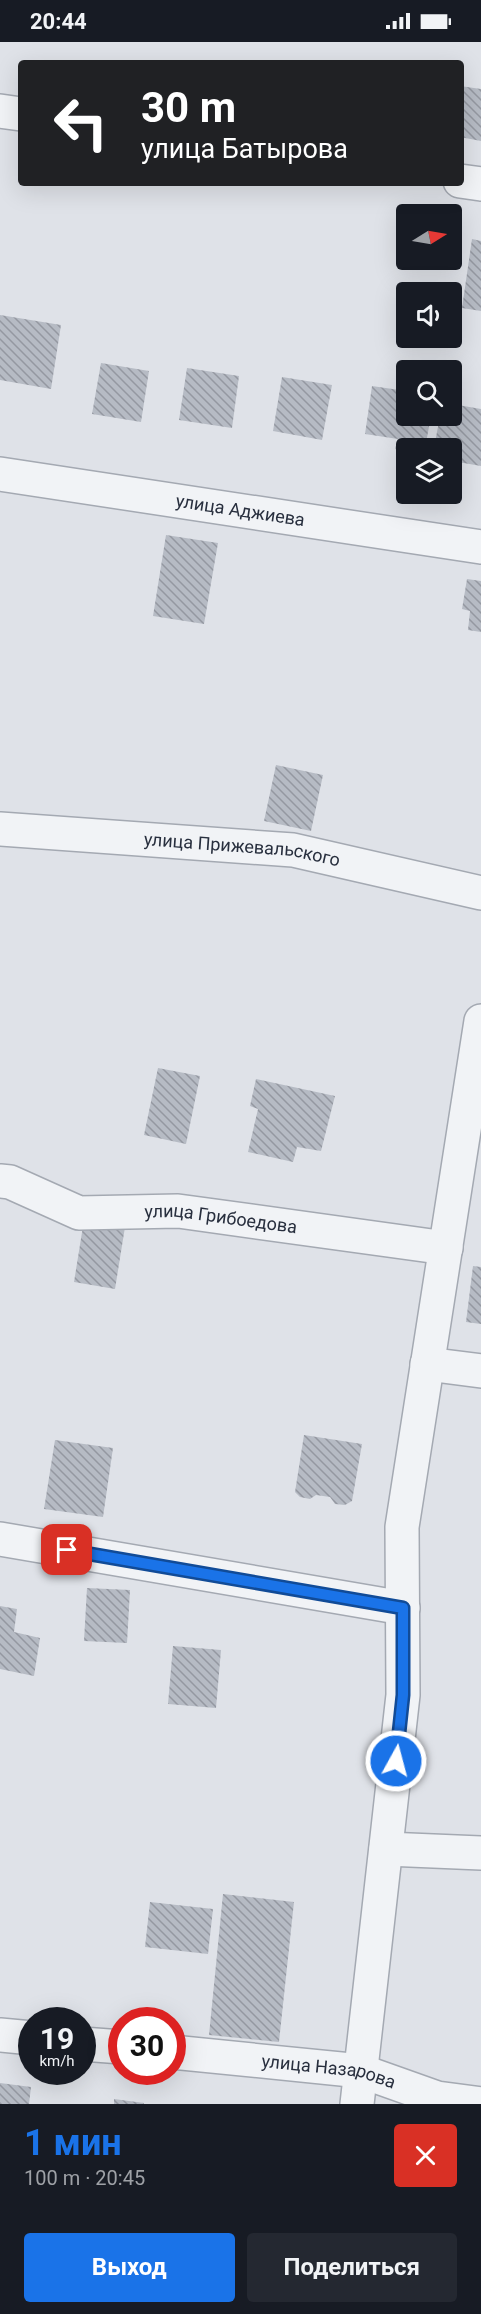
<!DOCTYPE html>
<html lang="ru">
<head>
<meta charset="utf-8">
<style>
	:root { --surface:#171b24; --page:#242831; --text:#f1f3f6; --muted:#9ea1a6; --accent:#1a73e8 }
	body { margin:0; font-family:Roboto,sans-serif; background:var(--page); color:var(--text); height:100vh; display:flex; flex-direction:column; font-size:22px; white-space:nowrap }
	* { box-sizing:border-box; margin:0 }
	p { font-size:20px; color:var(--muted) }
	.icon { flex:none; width:33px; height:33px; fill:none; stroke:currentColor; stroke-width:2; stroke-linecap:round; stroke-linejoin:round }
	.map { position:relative; height:2062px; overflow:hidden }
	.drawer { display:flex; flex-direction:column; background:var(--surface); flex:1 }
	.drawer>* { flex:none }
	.top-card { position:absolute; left:18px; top:18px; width:446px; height:126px; border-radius:6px; box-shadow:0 6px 24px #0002; background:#202124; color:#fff; overflow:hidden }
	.needle { width:39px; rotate:79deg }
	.tools { position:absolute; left:396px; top:162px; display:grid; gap:12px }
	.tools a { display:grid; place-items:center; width:66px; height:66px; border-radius:6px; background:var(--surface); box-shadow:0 6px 24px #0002; font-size:30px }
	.speed { position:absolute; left:18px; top:1965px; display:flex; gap:12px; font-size:30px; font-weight:700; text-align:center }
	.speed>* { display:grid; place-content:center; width:78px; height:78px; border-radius:50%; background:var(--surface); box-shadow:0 6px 24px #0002; line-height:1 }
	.speed small { font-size:15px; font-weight:400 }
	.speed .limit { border:9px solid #d22; background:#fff; color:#111 }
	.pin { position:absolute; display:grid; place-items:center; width:51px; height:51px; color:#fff; margin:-26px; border-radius:12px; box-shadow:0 3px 9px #0006 }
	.me { position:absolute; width:66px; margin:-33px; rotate:7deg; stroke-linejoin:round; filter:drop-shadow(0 0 4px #0008) }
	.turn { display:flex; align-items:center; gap:21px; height:126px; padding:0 24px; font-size:27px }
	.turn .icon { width:78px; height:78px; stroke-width:2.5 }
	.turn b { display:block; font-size:42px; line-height:51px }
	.round { display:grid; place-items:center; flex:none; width:63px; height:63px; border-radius:6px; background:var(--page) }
	.headline { display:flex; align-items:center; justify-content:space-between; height:102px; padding:0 24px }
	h1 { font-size:36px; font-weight:700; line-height:45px; color:var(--accent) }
	.button { display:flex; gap:12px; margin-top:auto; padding:12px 24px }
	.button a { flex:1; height:69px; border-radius:6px; background:var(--accent); color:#fff; font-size:24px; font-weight:700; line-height:69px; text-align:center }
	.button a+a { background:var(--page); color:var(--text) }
	.status { display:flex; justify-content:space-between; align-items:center; height:42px; padding:0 30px; background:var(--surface); direction:ltr }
	.status svg { height:16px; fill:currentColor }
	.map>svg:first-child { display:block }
	.building { fill:url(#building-back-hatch) }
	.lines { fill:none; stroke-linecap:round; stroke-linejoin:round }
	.minor-casing { stroke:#a4a9b2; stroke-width:36 }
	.minor { stroke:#f1f3f6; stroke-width:33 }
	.route-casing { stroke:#114b97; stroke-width:15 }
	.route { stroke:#1a73e8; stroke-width:10 }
	.labels { text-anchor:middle; stroke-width:6; stroke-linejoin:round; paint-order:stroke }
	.street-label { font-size:18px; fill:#282f3e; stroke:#eef1f5 }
</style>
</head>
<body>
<div class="status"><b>20:44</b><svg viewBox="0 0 49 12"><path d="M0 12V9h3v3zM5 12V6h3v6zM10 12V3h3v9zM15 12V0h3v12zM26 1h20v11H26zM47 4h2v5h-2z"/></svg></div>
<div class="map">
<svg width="481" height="2062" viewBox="0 0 481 2062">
	<defs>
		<pattern id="building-back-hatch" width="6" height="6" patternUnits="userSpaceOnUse" patternTransform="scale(1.5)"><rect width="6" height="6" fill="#b6bbc4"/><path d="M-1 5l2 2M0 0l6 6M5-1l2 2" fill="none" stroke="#9498a1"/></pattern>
	</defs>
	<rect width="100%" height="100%" fill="#dfe2e8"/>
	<path class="building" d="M460,44L481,47V99L460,95Z
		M472,197L481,199V269L462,266Z
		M0,273L61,283L51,347L0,338Z
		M101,321L149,329L141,380L92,372Z
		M187,326L239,334L232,386L179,378Z
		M282,335L332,343L322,398L273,389Z
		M372,344L406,349V374H431L425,406H406V410L395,407L398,397L365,392Z
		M452,362L481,367V424L452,419V406H434L440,374H452Z
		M166,493L218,501L204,582L153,574Z
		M467,537L481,539V590L468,588L470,569L462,567Z
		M276,723L323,733L311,789L264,779Z
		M158,1026L200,1034L186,1102L144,1093Z
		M256,1037L335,1054L321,1109L297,1105L293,1120L248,1110L258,1067L250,1064Z
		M84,1178L125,1185L115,1247L74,1240Z
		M473,1224L481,1225V1282L466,1280Z
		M304,1393L362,1402L352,1459L345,1463L335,1462L330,1455L316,1453L310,1457L300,1455L295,1450Z
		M55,1398L113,1406L103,1475L44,1467Z
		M87,1546L130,1548L127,1601L84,1599Z
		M0,1564L17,1567L14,1590L40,1596L34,1634L0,1627Z
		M173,1604L221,1608L216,1666L168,1662Z
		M223,1852L294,1860L279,2000L209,1993Z
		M150,1860L213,1867L208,1912L145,1905Z
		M0,2041L31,2045L29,2062H0Z
		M114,2057L144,2061V2062H114Z"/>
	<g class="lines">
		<g class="minor-casing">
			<g id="minor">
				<path d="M0,69L21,72"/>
				<path d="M460,139L481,142"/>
				<path id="s1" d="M0,432L481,505"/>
				<path id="s2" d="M0,787L293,808L481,851"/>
				<path id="s3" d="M0,1139L10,1140L79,1171L178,1169L446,1206"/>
				<path d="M427,1322L481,1329"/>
				<path d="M0,1497L403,1566"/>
				<path d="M386,1807L481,1811"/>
				<path d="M0,1993L32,1996"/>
				<path d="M82,2002L122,2005"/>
				<path id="s4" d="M172,2010L361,2029L437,2056L481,2062"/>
				<path d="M357,2062L403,1653L402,1485L481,979"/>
			</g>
		</g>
		<use href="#minor" class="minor"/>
	</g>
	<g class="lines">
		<g class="route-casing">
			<path id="route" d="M67,1508L403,1566V1653L396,1719"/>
		</g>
		<use href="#route" class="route"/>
	</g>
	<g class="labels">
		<g class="street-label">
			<text dy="6" stroke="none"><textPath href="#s1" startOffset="243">улица Аджиева</textPath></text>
			<text dy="6" stroke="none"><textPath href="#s2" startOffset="243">улица Прижевальского</textPath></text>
			<text dy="6" stroke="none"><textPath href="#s3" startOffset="228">улица Грибоедова</textPath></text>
			<text dy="6" stroke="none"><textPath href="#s4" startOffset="158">улица Назарова</textPath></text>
		</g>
	</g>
</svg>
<div class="tools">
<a><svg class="needle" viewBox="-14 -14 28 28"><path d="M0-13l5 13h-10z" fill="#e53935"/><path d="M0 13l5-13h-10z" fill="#9ea1a6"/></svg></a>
<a><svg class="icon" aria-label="sound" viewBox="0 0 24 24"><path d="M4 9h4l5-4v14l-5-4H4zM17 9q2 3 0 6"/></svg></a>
<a><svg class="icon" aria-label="search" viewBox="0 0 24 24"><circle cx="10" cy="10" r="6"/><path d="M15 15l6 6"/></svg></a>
<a><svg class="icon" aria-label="layers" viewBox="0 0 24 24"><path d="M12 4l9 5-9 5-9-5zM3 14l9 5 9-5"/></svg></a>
</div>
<div class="speed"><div>19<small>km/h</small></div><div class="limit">30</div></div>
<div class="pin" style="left:67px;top:1508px;background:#d93025"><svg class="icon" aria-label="arrive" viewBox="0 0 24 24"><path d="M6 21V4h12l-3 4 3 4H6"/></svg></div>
<svg class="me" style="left:396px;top:1719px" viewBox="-20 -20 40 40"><circle r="17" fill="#1a73e8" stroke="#fff" stroke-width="3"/><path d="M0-11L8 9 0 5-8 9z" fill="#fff"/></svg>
<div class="top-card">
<div class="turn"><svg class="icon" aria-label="left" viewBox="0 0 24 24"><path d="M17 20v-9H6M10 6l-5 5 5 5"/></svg><div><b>30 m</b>улица Батырова</div></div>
</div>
</div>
<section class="drawer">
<div class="headline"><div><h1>1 мин</h1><p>100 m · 20:45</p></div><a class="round" style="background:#d93025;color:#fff"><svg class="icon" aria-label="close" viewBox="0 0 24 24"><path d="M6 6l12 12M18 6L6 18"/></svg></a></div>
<div class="button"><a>Выход</a><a>Поделиться</a></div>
</section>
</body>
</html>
